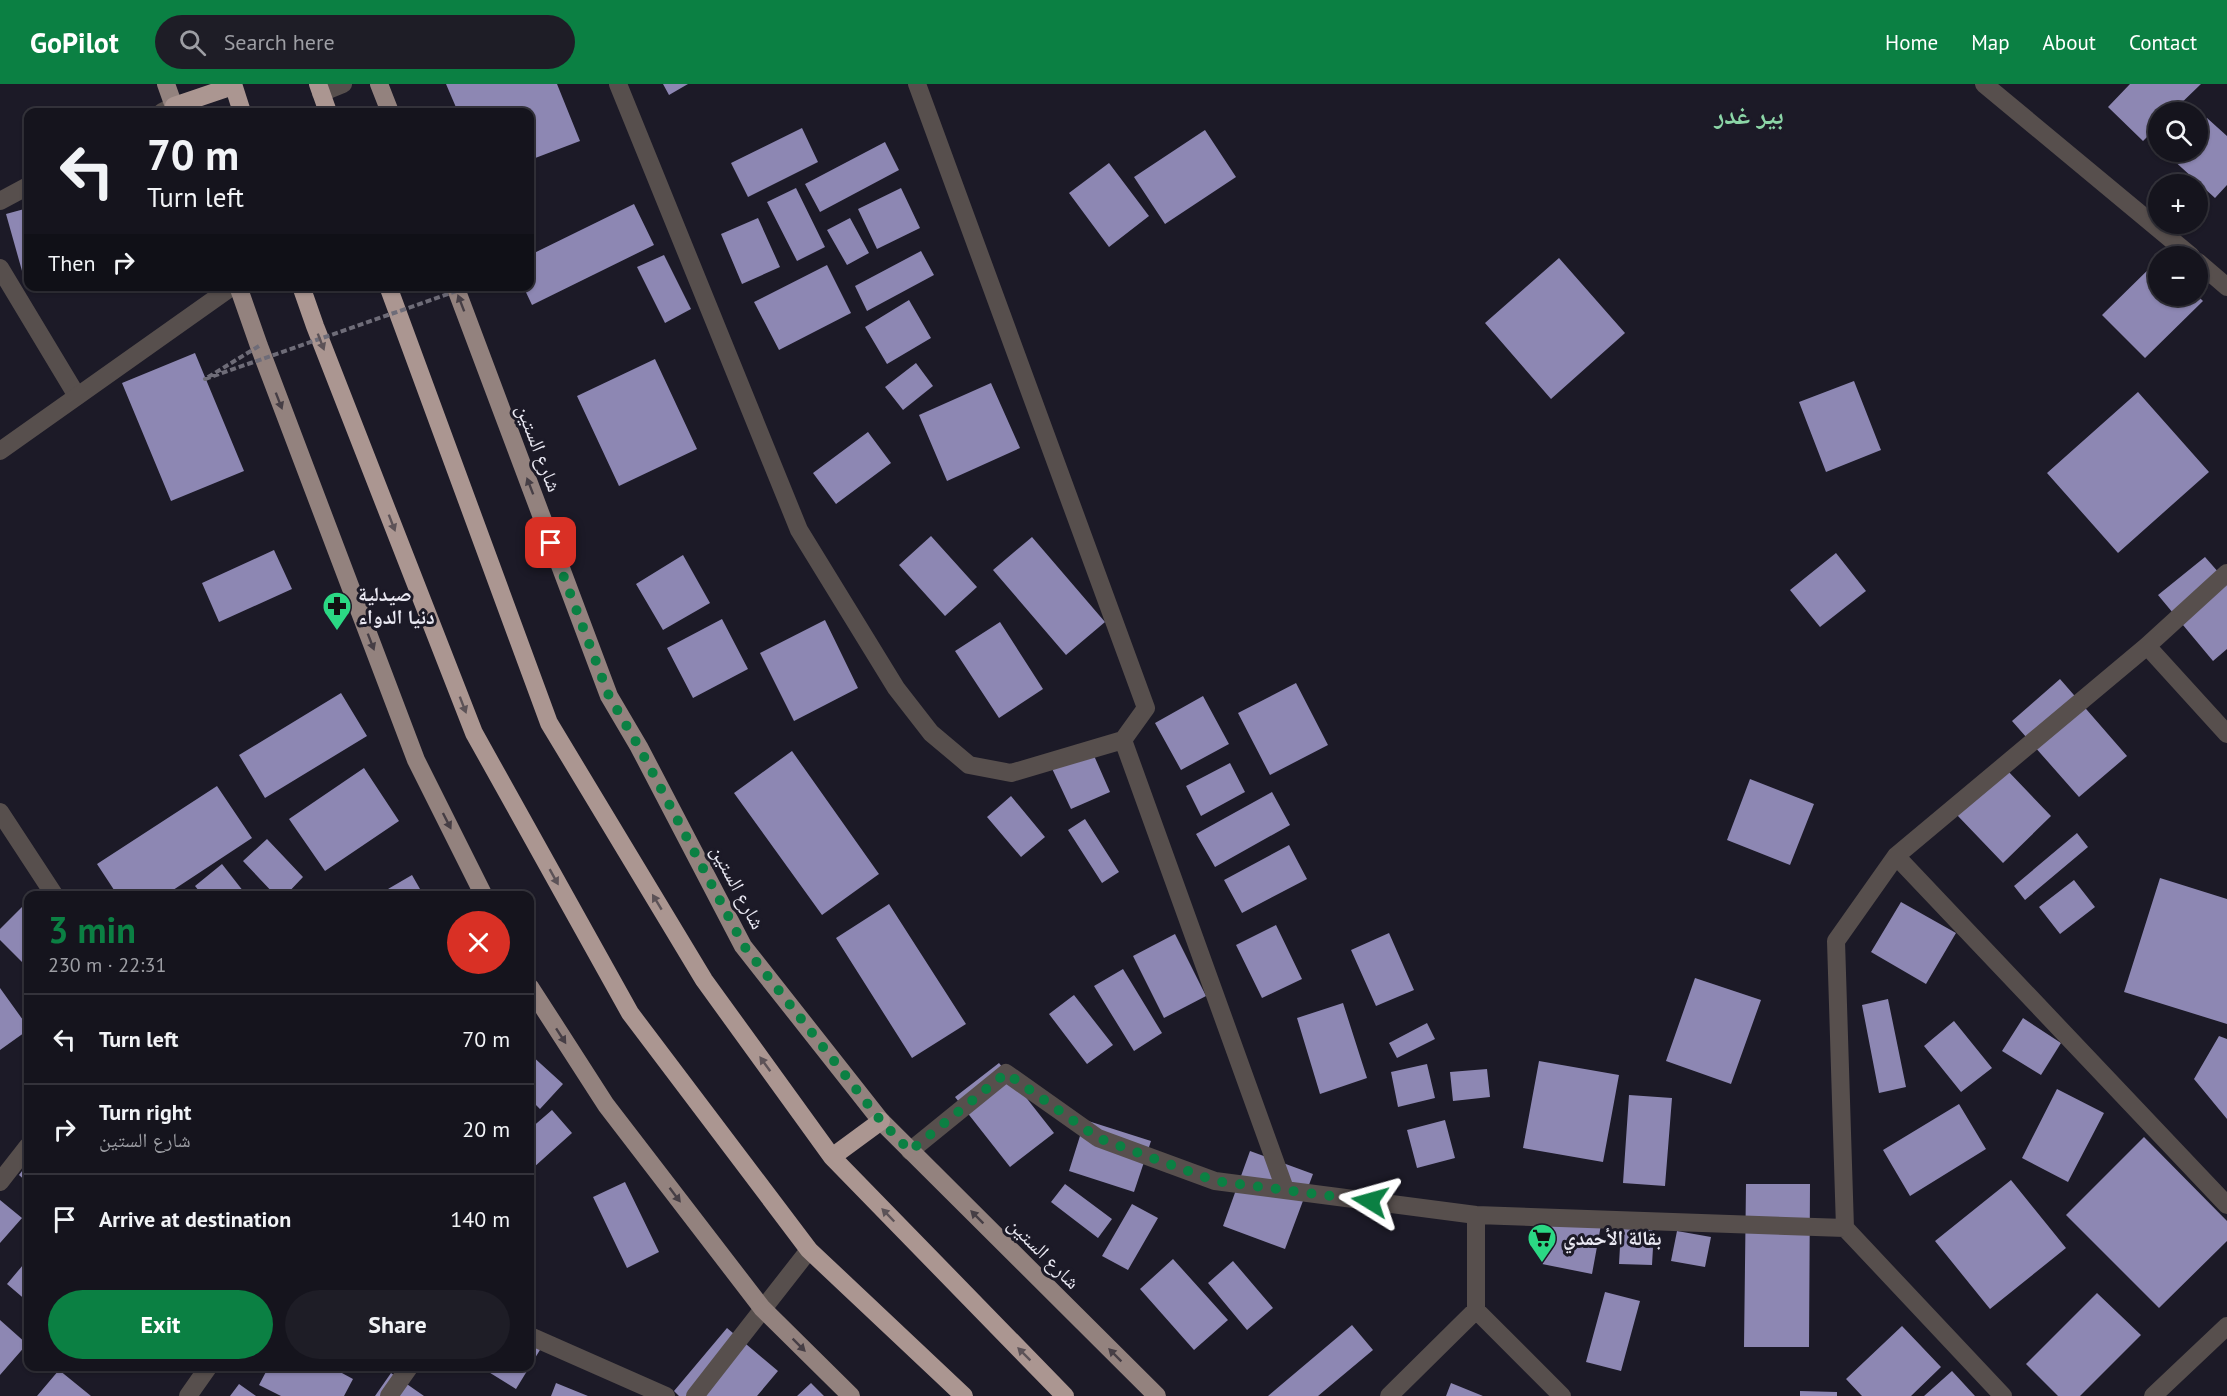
<!DOCTYPE html>
<html lang="en">
<head>
<meta charset="utf-8">
<style>
	:root { --surface:#15141d; --page:#1e1d26; --text:#f1f3f6; --muted:#9d9ea4; --line:#34333b; --accent:#0b8043 }
	body { margin:0; font-family:"PT Sans","Noto Naskh Arabic",sans-serif; background:var(--page); color:var(--text); height:100vh; display:flex; flex-direction:column; font-size:22px; white-space:nowrap }
	* { box-sizing:border-box; margin:0 }
	p { font-size:20px; color:var(--muted) }
	.icon { flex:none; width:33px; height:33px; fill:none; stroke:currentColor; stroke-width:2; stroke-linecap:round; stroke-linejoin:round }
	.map { position:relative; flex:1; overflow:hidden }
	.drawer { position:absolute; left:24px; top:807px; width:510px; height:480px; display:flex; flex-direction:column; background:var(--surface); border-radius:12px; box-shadow:0 2px 4px #0004,0 0 0 2px var(--line) }
	.drawer>* { flex:none }
	.top-card { position:absolute; left:24px; top:24px; width:510px; height:183px; border-radius:12px; box-shadow:0 2px 4px #0004,0 0 0 2px var(--line); background:#15141d; color:var(--text); overflow:hidden }
	.controls { position:absolute; left:2148px; top:18px; display:grid; gap:12px }
	.controls a { display:grid; place-items:center; width:60px; height:60px; border-radius:50%; background:var(--surface); box-shadow:0 2px 4px #0004,0 0 0 2px var(--line); font-size:30px }
	.pin { position:absolute; display:grid; place-items:center; width:51px; height:51px; color:#fff; margin:-26px; border-radius:12px; box-shadow:0 3px 9px #0006 }
	.me { position:absolute; width:66px; margin:-33px; rotate:278deg; stroke-linejoin:round; filter:drop-shadow(0 0 4px #0008) }
	.turn { display:flex; align-items:center; gap:21px; height:126px; padding:0 24px; font-size:27px }
	.turn .icon { width:78px; height:78px; stroke-width:2.5 }
	.turn b { display:block; font-size:42px; line-height:51px }
	.then { display:flex; align-items:center; height:57px; padding:0 24px; background:#0003; gap:12px; font-size:22px }
	.round { display:grid; place-items:center; flex:none; width:63px; height:63px; border-radius:32px; background:var(--page) }
	.summary { display:flex; align-items:center; justify-content:space-between; height:102px; padding:0 24px }
	h1 { font-size:36px; font-weight:800; line-height:45px; color:var(--accent) }
	.action { display:flex; gap:12px; margin-top:auto; padding:12px 24px }
	.action a { flex:1; height:69px; border-radius:36px; background:var(--accent); color:#fff; font-size:24px; font-weight:800; line-height:69px; text-align:center }
	.action a+a { background:var(--page); color:var(--text) }
	ul { padding:0; list-style:none }
	li { display:flex; align-items:center; gap:18px; height:90px; padding:0 24px; border-top:2px solid var(--line) }
	li div { flex:1 }
	li b { display:block; font-size:22px }
	li em { font-style:normal }
	header { display:flex; align-items:center; gap:36px; box-sizing:border-box; height:84px; padding:0 30px; background:var(--accent); color:#fff }
	header strong { font-size:28px }
	nav { display:flex; gap:33px; margin-inline-start:auto; font-size:21px }
	.search { width:420px; height:54px; background:var(--page); display:flex; align-items:center; gap:15px; box-sizing:border-box; padding:0 21px; border-radius:33px; color:var(--muted); font-size:22px }
	.map>svg:first-child { display:block }
	.building { fill:#8d87b3 }
	.lines { fill:none; stroke-linecap:round; stroke-linejoin:round }
	.lane { stroke:#574f4d; stroke-width:18 }
	.street { stroke:#574f4d; stroke-width:18 }
	.primary { stroke:#93827e; stroke-width:18 }
	.highway { stroke:#ab9691; stroke-width:18 }
	.path-bridge { stroke:#6e6c78; stroke-width:4; stroke-dasharray:6 3; stroke-linecap:butt }
	.oneway { fill:#463e45 }
	.oneway2 { fill:#5c5257 }
	.route { stroke:#0b8043; stroke-width:10; stroke-dasharray:0 18 }
	.labels { text-anchor:middle; stroke-width:6; stroke-linejoin:round; paint-order:stroke }
	.street-label { font-size:20px; fill:#eae9f3; stroke:#1c1a27 }
	.poi-label { font-size:20px; font-weight:bold; fill:#eae9f3; stroke:#1c1a27; text-anchor:start }
	.district-label { font-size:26px; font-weight:bold; fill:#8cd6a7; stroke:#1c1a27 }
</style>
</head>
<body>
<header>
<strong>GoPilot</strong>
<div class="search"><svg class="icon" aria-label="search" viewBox="0 0 24 24"><circle cx="10" cy="10" r="6"/><path d="M15 15l6 6"/></svg>Search here</div>
<nav><a>Home</a><a>Map</a><a>About</a><a>Contact</a></nav>
</header>
<div class="map">
<svg width="2227" height="1312" viewBox="0 0 2227 1312">
	<rect width="100%" height="100%" fill="#1c1a27"/>
	<path class="building" d="M446,0H557L580,57L530,76V28H458Z
		M663,0H688L669,11Z
		M2130,0H2201L2172,28H2158V42L2143,57L2108,23Z
		M2207,34L2227,52V101L2215,114L2171,74L2176,68H2198V45Z
		M802,44L818,78L748,113L731,79Z
		M1205,46L1236,93L1165,140L1134,93Z
		M885,58L899,86L820,128L805,100Z
		M1109,79L1149,132L1109,163L1069,109Z
		M796,104L825,163L797,177L767,118Z
		M901,104L920,144L877,165L858,125Z
		M634,120L654,161L532,221L523,202H530V171Z
		M28,124V193L24,194L6,130Z
		M758,134L780,183L742,200L721,150Z
		M850,134L869,169L847,181L827,146Z
		M921,167L934,191L867,227L855,202Z
		M664,171L691,225L665,239L637,183Z
		M1559,174L1625,249L1551,315L1485,239Z
		M2158,176V212H2198L2203,217L2145,274L2102,231Z
		M827,181L851,229L779,266L754,218Z
		M909,216L931,254L887,280L865,243Z
		M195,269L244,387L171,417L122,299Z
		M655,275L697,365L619,402L577,312Z
		M916,279L933,302L903,326L885,303Z
		M1854,297L1881,366L1826,388L1799,318Z
		M991,299L1020,364L947,397L919,331Z
		M2138,308L2209,388L2118,469L2047,389Z
		M868,348L891,379L836,420L813,389Z
		M931,452L977,503L945,532L899,481Z
		M1032,453L1105,538L1066,571L993,486Z
		M274,466L292,505L219,538L202,499Z
		M1836,469L1866,507L1820,543L1790,506Z
		M683,471L710,519L663,546L636,500Z
		M2205,473L2227,498V565L2213,577L2158,511Z
		M722,535L748,585L693,614L667,564Z
		M825,536L858,604L794,637L760,569Z
		M1000,538L1043,605L999,634L955,567Z
		M2060,595L2127,672L2079,713L2012,637Z
		M1296,599L1328,661L1270,691L1238,629Z
		M341,609L367,652L265,714L239,671Z
		M1203,612L1229,660L1181,686L1155,639Z
		M1088,658L1110,708L1071,725L1048,676Z
		M792,667L879,790L822,831L734,709Z
		M1230,679L1245,708L1201,732L1186,702Z
		M364,684L399,737L325,787L289,735Z
		M2006,685L2051,732L2003,779L1957,731Z
		M1750,695L1814,720L1790,781L1727,756Z
		M217,702L252,754L164,812H118L97,780Z
		M1272,708L1290,741L1215,783L1196,750Z
		M1011,712L1045,753L1021,773L987,733Z
		M1085,735L1119,788L1102,799L1068,746Z
		M2077,749L2088,763L2025,816L2014,802Z
		M267,755L303,793L285,812H276L243,777Z
		M1289,761L1307,795L1242,829L1224,796Z
		M222,780L247,812H203L195,802Z
		M412,791L424,812H376Z
		M2160,794L2227,815V940L2124,908Z
		M2074,796L2095,823L2060,850L2039,823Z
		M1901,818L1956,849L1926,900L1871,868Z
		M26,819L28,822V884L0,856V845Z
		M889,820L966,940L912,974L836,854Z
		M1276,841L1302,895L1262,914L1236,861Z
		M1389,849L1414,906L1376,922L1351,866Z
		M1175,850L1206,912L1164,934L1133,872Z
		M1123,885L1162,949L1134,967L1094,902Z
		M1695,894L1761,916L1731,1000L1666,977Z
		M0,904L28,943V946L0,966Z
		M1074,911L1113,961L1087,980L1049,930Z
		M1888,915L1906,1003L1879,1009L1862,921Z
		M1343,919L1367,994L1320,1010L1297,934Z
		M2023,934L2061,959L2041,991L2002,967Z
		M1954,937L1992,984L1961,1008L1924,962Z
		M1427,939L1435,955L1397,974L1389,959Z
		M2219,952L2227,955V1035L2194,995Z
		M530,970L563,1000L540,1025L530,1015Z
		M1539,977L1619,991L1603,1078L1523,1064Z
		M999,979L1054,1049L1010,1083L955,1013Z
		M1427,980L1435,1014L1398,1023L1391,988Z
		M1487,985L1490,1013L1453,1017L1450,988Z
		M2057,1005L2104,1029L2068,1098L2022,1074Z
		M1629,1011L1672,1014L1665,1102L1623,1099Z
		M1959,1020L1986,1065L1910,1112L1883,1066Z
		M552,1026L572,1049L533,1084L530,1081V1045Z
		M1085,1036L1151,1057L1134,1108L1069,1087Z
		M1445,1036L1455,1074L1417,1084L1407,1046Z
		M2144,1053L2227,1137V1157L2159,1224L2066,1131Z
		M1250,1067L1313,1090L1285,1165L1223,1142Z
		M28,1079V1099L19,1091Z
		M2011,1096L2066,1164L1990,1225L1935,1157Z
		M625,1098L659,1168L627,1184L593,1113Z
		M1065,1100L1112,1135L1098,1154L1051,1118Z
		M1746,1100H1810L1809,1263H1744Z
		M0,1116L22,1134L0,1159Z
		M1132,1120L1158,1134L1128,1186L1102,1172Z
		M1553,1131L1601,1141L1592,1190L1542,1180Z
		M1621,1145L1654,1146L1652,1181L1619,1180Z
		M1677,1147L1711,1153L1705,1183L1671,1177Z
		M28,1175V1218L7,1200Z
		M1173,1175L1228,1236L1194,1266L1140,1205Z
		M1233,1177L1273,1224L1247,1246L1208,1199Z
		M1605,1208L1640,1217L1621,1287L1586,1278Z
		M2097,1209L2141,1251L2080,1312H2058L2026,1280Z
		M0,1236L27,1260L0,1291Z
		M1352,1241L1373,1266L1318,1312H1268Z
		M1902,1242L1941,1283L1911,1312H1862L1846,1295Z
		M727,1244L778,1287L757,1312H679L674,1307Z
		M530,1253L543,1261L516,1305L479,1282H530Z
		M269,1282H329L353,1295L344,1312H281L259,1301Z
		M59,1286L91,1312H37Z
		M1952,1287L1975,1312H1924Z
		M391,1289L424,1312H375Z
		M556,1299L588,1312H551Z
		M811,1299L824,1312H797Z
		M1451,1299L1483,1312H1446Z
		M239,1300L256,1312H230Z
		M1800,1307L1837,1308V1312H1800Z"/>
	<g class="lines">
		<path class="lane" d="M162,28L174,22
			M0,117L28,102
			M0,184L77,312"/>
		<path class="street" d="M618,0L799,446L896,604L931,649L969,681L1011,689L1123,656
			M917,0L1146,624L1123,656L1285,1105
			M1984,0L2191,172
			M321,9L343,0
			M2198,178L2227,203
			M0,367L233,202
			M2147,562L2227,650
			M0,728L55,812
			M1896,772L2227,1121
			M910,1067L1006,989L1098,1054L1215,1097L1476,1131L1845,1144
			M0,1098L28,1062
			M1476,1226L1562,1312
			M530,1252L666,1312
			M188,1312L209,1282
			M389,1312L410,1282
			M695,1312L809,1166
			M1389,1312L1476,1226V1131
			M2003,1312L1845,1144L1836,857L1896,772L2147,562L2227,489
			M2153,1312L2227,1242"/>
		<path class="primary" d="M166,0L176,28
			M379,0L390,28
			M238,202L259,262L416,676L484,812
			M455,202L609,612L639,663L743,862L881,1037L1157,1312
			M530,903L606,1021L762,1224L851,1312"/>
		<path class="highway" d="M233,0L242,28
			M318,0L328,28
			M174,22L233,2
			M301,202L315,242L474,649L630,929L809,1166L964,1312
			M388,202L549,639L704,896L832,1073L1065,1312
			M832,1073L881,1037"/>
		<path class="path-bridge" d="M259,262L205,295L471,202"/>
	</g>
	<defs><path id="oneway-solid" d="M-6-.8H1V-3.2L6.5 0L1 3.2V.8H-6Z" transform="scale(1.5)"/></defs>
	<g class="oneway">
		<use href="#oneway-solid" transform="translate(461 219) rotate(-111)"/>
		<use href="#oneway-solid" transform="translate(279 317) rotate(69)"/>
		<use href="#oneway-solid" transform="translate(530 402) rotate(-111)"/>
		<use href="#oneway-solid" transform="translate(371 558) rotate(69)"/>
		<use href="#oneway-solid" transform="translate(447 737) rotate(63)"/>
		<use href="#oneway-solid" transform="translate(561 952) rotate(57)"/>
		<use href="#oneway-solid" transform="translate(675 1111) rotate(53)"/>
		<use href="#oneway-solid" transform="translate(977 1133) rotate(-135)"/>
		<use href="#oneway-solid" transform="translate(799 1261) rotate(45)"/>
		<use href="#oneway-solid" transform="translate(1115 1271) rotate(-135)"/>
	</g>
	<g class="oneway2">
		<use href="#oneway-solid" transform="translate(321 258) rotate(69)"/>
		<use href="#oneway-solid" transform="translate(392 439) rotate(69)"/>
		<use href="#oneway-solid" transform="translate(463 621) rotate(69)"/>
		<use href="#oneway-solid" transform="translate(554 793) rotate(61)"/>
		<use href="#oneway-solid" transform="translate(657 818) rotate(-121)"/>
		<use href="#oneway-solid" transform="translate(765 980) rotate(-126)"/>
		<use href="#oneway-solid" transform="translate(888 1131) rotate(-134)"/>
		<use href="#oneway-solid" transform="translate(1024 1270) rotate(-135)"/>
	</g>
	<g class="lines">
		<path class="route" d="M551,459L609,612L639,663L744,862L881,1037L910,1067L1006,989L1098,1054L1215,1097L1370,1117"/>
	</g>
	<defs>
		<g id="pharmacy-pin" transform="scale(1.5)"><path d="M0 17L-7.5 6A9.5 9.5 0 1 1 7.5 6Z" fill="#2bd884" stroke="#1c1a27"/><path d="M-2-6h4v4h4v4h-4v4h-4v-4h-4v-4h4Z" fill="#111"/></g>
		<g id="supermarket-pin" transform="scale(1.5)"><path d="M0 17L-7.5 6A9.5 9.5 0 1 1 7.5 6Z" fill="#2bd884" stroke="#1c1a27"/><path d="M-6-5.5h2.5l.6 2H6L4.5 2H-2.5L-4.4-4H-6ZM-1.5 3.2a1.3 1.3 0 1 0 .1 0ZM3 3.2a1.3 1.3 0 1 0 .1 0Z" fill="#111"/></g>
	</defs>
	<g fill-rule="evenodd">
		<use href="#pharmacy-pin" x="337" y="522"/>
		<use href="#supermarket-pin" x="1542" y="1154"/>
	</g>
	<g class="labels">
		<g class="street-label">
			<text transform="translate(539 364) rotate(69)" y="7">شارع الستين</text>
			<text transform="translate(738 803) rotate(62)" y="7">شارع الستين</text>
			<text transform="translate(1044 1169) rotate(45)" y="7">شارع الستين</text>
		</g>
		<g class="poi-label">
			<text x="358" y="517">صيدلية<tspan x="358" dy="23">دنيا الدواء</tspan></text>
			<text x="1563" y="1161">بقالة الأحمدي</text>
		</g>
		<g class="district-label">
			<text x="1749" y="40">بير غدر</text>
		</g>
	</g>
</svg>
<div class="controls">
<a><svg class="icon" aria-label="search" viewBox="0 0 24 24"><circle cx="10" cy="10" r="6"/><path d="M15 15l6 6"/></svg></a>
<a>+</a>
<a>−</a>
</div>
<div class="pin" style="left:551px;top:459px;background:#d93025"><svg class="icon" aria-label="arrive" viewBox="0 0 24 24"><path d="M6 21V4h12l-3 4 3 4H6"/></svg></div>
<svg class="me" style="left:1370px;top:1117px" viewBox="-20 -20 40 40"><path d="M0-17L14 15 0 8-14 15z" fill="#0b8043" stroke="#fff" stroke-width="4"/></svg>
<div class="top-card">
<div class="turn"><svg class="icon" aria-label="left" viewBox="0 0 24 24"><path d="M17 20v-9H6M10 6l-5 5 5 5"/></svg><div><b>70 m</b>Turn left</div></div>
<div class="then">Then<svg class="icon" aria-label="right" viewBox="0 0 24 24"><path d="M7 20v-9h11M14 6l5 5-5 5"/></svg></div>
</div>
<section class="drawer">
<div class="summary"><div><h1>3 min</h1><p>230 m · 22:31</p></div><a class="round" style="background:#d93025;color:#fff"><svg class="icon" aria-label="close" viewBox="0 0 24 24"><path d="M6 6l12 12M18 6L6 18"/></svg></a></div>
<ul>
<li><svg class="icon" aria-label="left" viewBox="0 0 24 24"><path d="M17 20v-9H6M10 6l-5 5 5 5"/></svg><div><b>Turn left</b></div><em>70 m</em></li>
<li><svg class="icon" aria-label="right" viewBox="0 0 24 24"><path d="M7 20v-9h11M14 6l5 5-5 5"/></svg><div><b>Turn right</b><p>شارع الستين</p></div><em>20 m</em></li>
<li><svg class="icon" aria-label="arrive" viewBox="0 0 24 24"><path d="M6 21V4h12l-3 4 3 4H6"/></svg><div><b>Arrive at destination</b></div><em>140 m</em></li>
</ul>
<div class="action"><a>Exit</a><a>Share</a></div>
</section>
</div>
</body>
</html>
